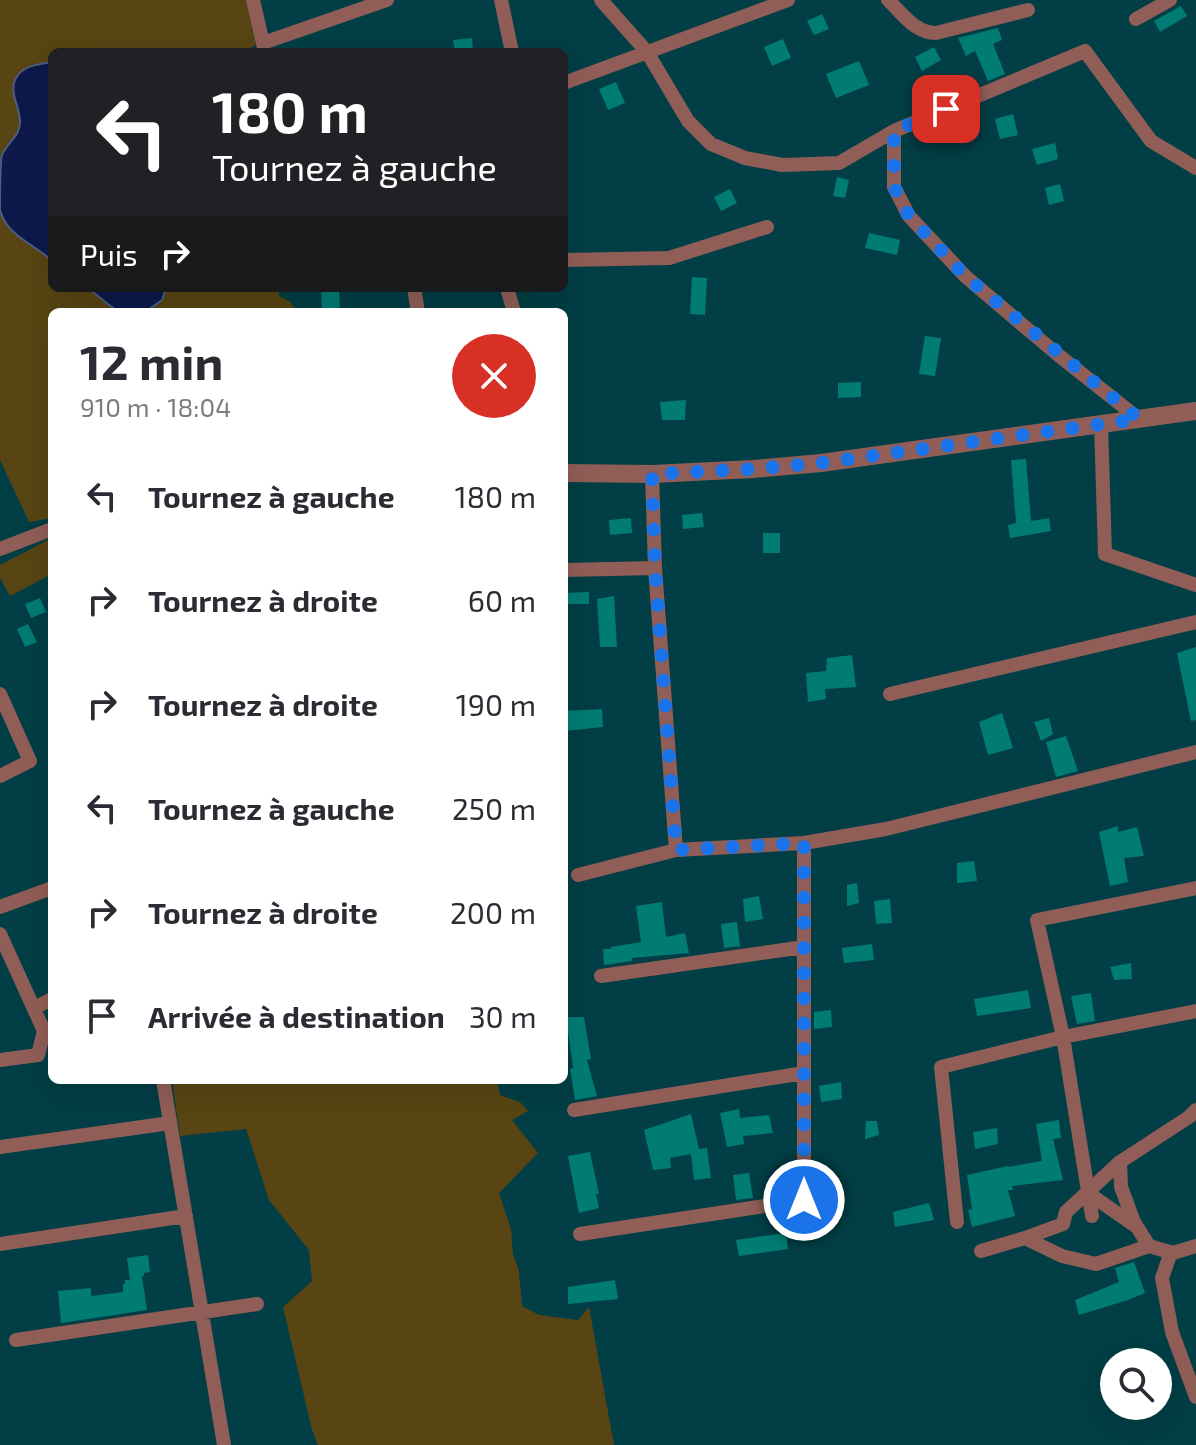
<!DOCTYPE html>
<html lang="fr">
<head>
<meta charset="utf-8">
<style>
	:root { --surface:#fff; --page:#f2f2f3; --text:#2b2b33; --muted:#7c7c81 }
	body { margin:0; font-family:"Exo 2",sans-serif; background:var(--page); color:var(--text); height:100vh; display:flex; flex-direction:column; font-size:30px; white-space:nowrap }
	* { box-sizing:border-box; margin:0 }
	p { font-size:26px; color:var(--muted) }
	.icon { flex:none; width:44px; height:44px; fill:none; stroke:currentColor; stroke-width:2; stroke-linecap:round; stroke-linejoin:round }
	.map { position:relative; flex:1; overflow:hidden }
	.sheet { position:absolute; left:48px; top:308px; width:520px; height:776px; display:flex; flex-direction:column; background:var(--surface); border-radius:12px; box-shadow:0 8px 32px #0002 }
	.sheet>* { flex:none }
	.top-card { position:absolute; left:48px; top:48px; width:520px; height:244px; border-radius:12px; box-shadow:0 8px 32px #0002; background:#202124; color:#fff; overflow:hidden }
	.fabs { position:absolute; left:1100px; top:1348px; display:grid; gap:16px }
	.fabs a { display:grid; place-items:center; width:72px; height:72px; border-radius:50%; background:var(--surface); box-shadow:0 8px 32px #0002; font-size:40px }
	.pin { position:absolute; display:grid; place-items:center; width:68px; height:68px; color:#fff; margin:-34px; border-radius:16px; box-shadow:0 4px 12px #0006 }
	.me { position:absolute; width:88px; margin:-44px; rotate:0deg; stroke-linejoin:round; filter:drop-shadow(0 0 6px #0008) }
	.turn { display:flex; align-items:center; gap:28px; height:168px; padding:0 32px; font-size:36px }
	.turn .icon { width:104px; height:104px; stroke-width:2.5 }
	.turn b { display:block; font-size:56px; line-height:68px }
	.then { display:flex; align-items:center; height:76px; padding:0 32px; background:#0003; gap:16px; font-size:30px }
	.round { display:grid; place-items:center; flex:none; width:84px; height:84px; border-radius:42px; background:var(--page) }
	.summary { display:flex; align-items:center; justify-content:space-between; height:136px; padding:0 32px }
	h1 { font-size:48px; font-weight:700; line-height:60px }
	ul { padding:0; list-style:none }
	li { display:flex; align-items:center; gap:24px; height:104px; padding:0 32px }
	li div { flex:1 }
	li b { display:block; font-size:30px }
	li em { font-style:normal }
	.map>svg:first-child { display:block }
	.green { fill:#584513 }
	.water { fill:#0c194a; stroke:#4c5d80; stroke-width:2 }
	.building { fill:#007c74 }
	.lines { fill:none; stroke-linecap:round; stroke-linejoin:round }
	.minor { stroke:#915e57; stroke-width:14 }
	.tertiary { stroke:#915e57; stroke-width:18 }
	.route { stroke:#1a73e8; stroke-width:14; stroke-dasharray:0 25.2 }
</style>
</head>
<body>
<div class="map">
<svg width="1196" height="1445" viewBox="0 0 1196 1445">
	<rect width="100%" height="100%" fill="#023e45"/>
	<path class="green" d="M0,0H246L256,45L242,52H52V61C19,67 10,74 17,108C19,114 21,120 20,127C17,139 5,148 0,159Z
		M0,209L34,248L42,251L52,261V288H88L118,312H52V518L29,522L0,460Z
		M166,288H278L279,296L289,301L298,312H145L154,307L166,291Z
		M52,538V574L10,596L0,578V565Z
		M172,1080H497L500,1095L520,1102L528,1111L512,1120L538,1153L499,1193L511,1229L513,1254L519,1271L522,1306L539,1315L578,1320L589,1307L614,1445H318L312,1430L283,1307L312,1281L309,1250L269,1200L246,1129L180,1136Z"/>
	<path class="water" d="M52,62V261C35,244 7,237 0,210C0,202 0,162 2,155C7,143 20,136 20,123C21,106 6,91 18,75C26,65 40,64 52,62Z
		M88,288H166L162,300L145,312H118Z"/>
	<path class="building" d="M1181,6L1187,16L1160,32L1154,21Z
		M822,14L829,29L814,35L807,21Z
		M998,28L1002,40L993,44L1005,74L988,81L975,51L966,56L958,38Z
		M472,38L473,52H455L453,40Z
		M783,39L791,58L772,66L764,47Z
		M934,47L941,60L922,71L915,57Z
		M859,61L869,85L836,98L826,74Z
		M616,82L625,103L608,110L599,89Z
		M1013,114L1018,135L1000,139L995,119Z
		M1055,143L1058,159L1037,165L1032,149Z
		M837,177L849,180L845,198L833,196Z
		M1060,184L1064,201L1049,205L1045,188Z
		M730,189L737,203L721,211L714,197Z
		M869,233L900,240L897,255L865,248Z
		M692,277L707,278L705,315L690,314Z
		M321,288H339L340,312H322Z
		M925,336L941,338L935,376L919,374Z
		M861,382V397L838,398V383Z
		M686,400L685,420H662L660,402Z
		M1026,459L1031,521L1049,518L1051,531L1010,538L1008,525L1016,523L1011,460Z
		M702,513L704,527L683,529L682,515Z
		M631,518L632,533L610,535L609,520Z
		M763,533H780V553H763Z
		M589,592V604H564V593Z
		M614,596L617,647H600L597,599Z
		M40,598L46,612L31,618L25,604Z
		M28,624L37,642L25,647L17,629Z
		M1196,647V720L1191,721L1177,653Z
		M852,655L856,687L825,689L826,699L808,702L806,673L826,671L827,658Z
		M602,709L603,727L564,731V711Z
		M1002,713L1013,748L988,755L979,722Z
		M1049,718L1053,734L1041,741L1034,722Z
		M1066,736L1078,771L1056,777L1046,742Z
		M1118,826V832L1137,827L1144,856L1124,858L1128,882L1110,886L1099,832Z
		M974,861L977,881L957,883V863Z
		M857,883L859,903L847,906V885Z
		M759,896L763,919L745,922L743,899Z
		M890,899L892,923L876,924L874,901Z
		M662,902L666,937L685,933L689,953L632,958V961L604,965L603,949H611V947L641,942L636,906Z
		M737,922L740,946L724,948L721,924Z
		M872,944L874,960L844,963L842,948Z
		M1131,963L1132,979L1114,980L1110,967Z
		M1028,990L1031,1008L977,1016L974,999Z
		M1091,993L1095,1021L1077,1024L1071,996Z
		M831,1010L832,1027L814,1029V1012Z
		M566,1017H584L591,1059L587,1060L597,1096L575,1100L570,1069L573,1068Z
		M841,1082L842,1099L821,1102L819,1086Z
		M739,1109L740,1118L769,1115L773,1133L743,1136L744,1144L727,1147L720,1113Z
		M691,1114L699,1149L707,1148L711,1178L694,1180L691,1154L670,1158L671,1168L653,1170L644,1130Z
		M1059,1120L1061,1138L1053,1139L1063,1180L1012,1186L1013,1190H1008L1015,1216L972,1227L968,1210L972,1209L967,1175L1008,1166V1167L1042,1161L1036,1124Z
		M866,1121H877L879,1135L865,1139Z
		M997,1128L998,1144L975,1149L973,1132Z
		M590,1152L599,1194H596L599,1208L579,1213L568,1156Z
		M749,1173L753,1198L736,1200L733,1175Z
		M929,1203L934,1220L895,1227L893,1212Z
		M786,1233L788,1249L739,1256L736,1240Z
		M148,1255L150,1272L144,1273V1276H142L147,1310L61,1323L58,1291L91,1288V1296L123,1292V1284H125V1280H130L127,1258Z
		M1134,1262L1145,1293L1128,1300L1079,1315L1075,1300L1119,1282L1115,1268Z
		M615,1280L618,1299L568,1304V1287Z"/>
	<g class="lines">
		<path class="minor" d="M253,0L265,52
			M501,0L512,52
			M601,0L647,52L688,121L711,144L745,158L782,165L839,163L894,131L1085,51L1151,141L1196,168
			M888,0C903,14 915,33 936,33L1028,10
			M1136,19L1170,0
			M263,43L387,0
			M564,83L788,0
			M894,131V187L909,216L966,277L1057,354L1139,419
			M564,260L669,258L767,227
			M414,288L418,312
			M507,288L514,312
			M1101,424L1105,554L1196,585
			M652,474L655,568L676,850
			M0,549L52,529
			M564,570L655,568
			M0,694L30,761L0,776
			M890,694L1196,622
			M578,875L676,850L804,843L886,829L1196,752
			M0,907L52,888
			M0,934L44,1031L38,1055L0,1060
			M601,976L804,947
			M34,1008L52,999
			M163,1080L224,1445
			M574,1110L804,1073
			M0,1147L170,1123
			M1120,1162L1189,1117L1196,1110
			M1088,1193L1137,1227
			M1092,1216L1063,1037L1037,920L1196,888
			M957,1222L941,1067L1063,1037L1196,1011
			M580,1234L804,1200V843
			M1025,1238L1063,1224L1066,1212L1120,1162L1121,1187L1134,1222L1149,1246L1173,1253L1196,1246
			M0,1244L186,1216
			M981,1251L1025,1238L1062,1256L1096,1264L1149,1246
			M1171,1252L1162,1278L1172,1332L1196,1397
			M16,1340L257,1304"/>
		<path class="tertiary" d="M564,473L652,474L753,469L821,463L1196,411"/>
	</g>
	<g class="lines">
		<path class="route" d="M804,1200V843L676,850L655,568L652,474L753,469L821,463L1139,419L966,277L909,216L894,187V131L946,109"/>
	</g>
</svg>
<div class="fabs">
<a><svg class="icon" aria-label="search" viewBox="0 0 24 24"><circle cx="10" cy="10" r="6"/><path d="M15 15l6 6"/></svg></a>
</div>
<div class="pin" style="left:946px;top:109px;background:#d93025"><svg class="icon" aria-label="arrive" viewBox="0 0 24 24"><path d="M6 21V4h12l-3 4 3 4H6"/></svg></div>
<svg class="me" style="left:804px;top:1200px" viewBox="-20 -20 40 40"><circle r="17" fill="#1a73e8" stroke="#fff" stroke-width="3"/><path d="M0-11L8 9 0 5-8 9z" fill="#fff"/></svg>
<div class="top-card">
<div class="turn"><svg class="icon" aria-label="left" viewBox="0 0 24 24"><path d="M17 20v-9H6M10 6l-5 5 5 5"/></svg><div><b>180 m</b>Tournez à gauche</div></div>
<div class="then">Puis<svg class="icon" aria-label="right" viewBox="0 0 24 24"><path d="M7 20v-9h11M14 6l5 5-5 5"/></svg></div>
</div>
<section class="sheet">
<div class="summary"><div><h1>12 min</h1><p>910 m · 18:04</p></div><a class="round" style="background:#d93025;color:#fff"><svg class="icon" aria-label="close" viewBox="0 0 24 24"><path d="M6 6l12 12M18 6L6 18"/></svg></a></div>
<ul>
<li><svg class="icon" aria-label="left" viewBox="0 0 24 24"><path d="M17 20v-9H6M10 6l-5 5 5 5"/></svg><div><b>Tournez à gauche</b></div><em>180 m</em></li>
<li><svg class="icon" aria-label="right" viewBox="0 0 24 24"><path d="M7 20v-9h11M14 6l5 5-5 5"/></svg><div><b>Tournez à droite</b></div><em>60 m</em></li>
<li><svg class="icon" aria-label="right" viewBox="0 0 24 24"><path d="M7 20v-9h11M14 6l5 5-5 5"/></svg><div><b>Tournez à droite</b></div><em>190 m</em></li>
<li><svg class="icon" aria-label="left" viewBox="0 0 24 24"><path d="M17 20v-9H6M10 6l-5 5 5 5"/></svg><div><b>Tournez à gauche</b></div><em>250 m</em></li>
<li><svg class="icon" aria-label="right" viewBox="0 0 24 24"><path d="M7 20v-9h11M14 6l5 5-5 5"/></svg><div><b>Tournez à droite</b></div><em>200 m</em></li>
<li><svg class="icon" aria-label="arrive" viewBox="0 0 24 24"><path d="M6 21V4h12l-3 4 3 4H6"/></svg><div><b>Arrivée à destination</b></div><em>30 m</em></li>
</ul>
</section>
</div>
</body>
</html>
